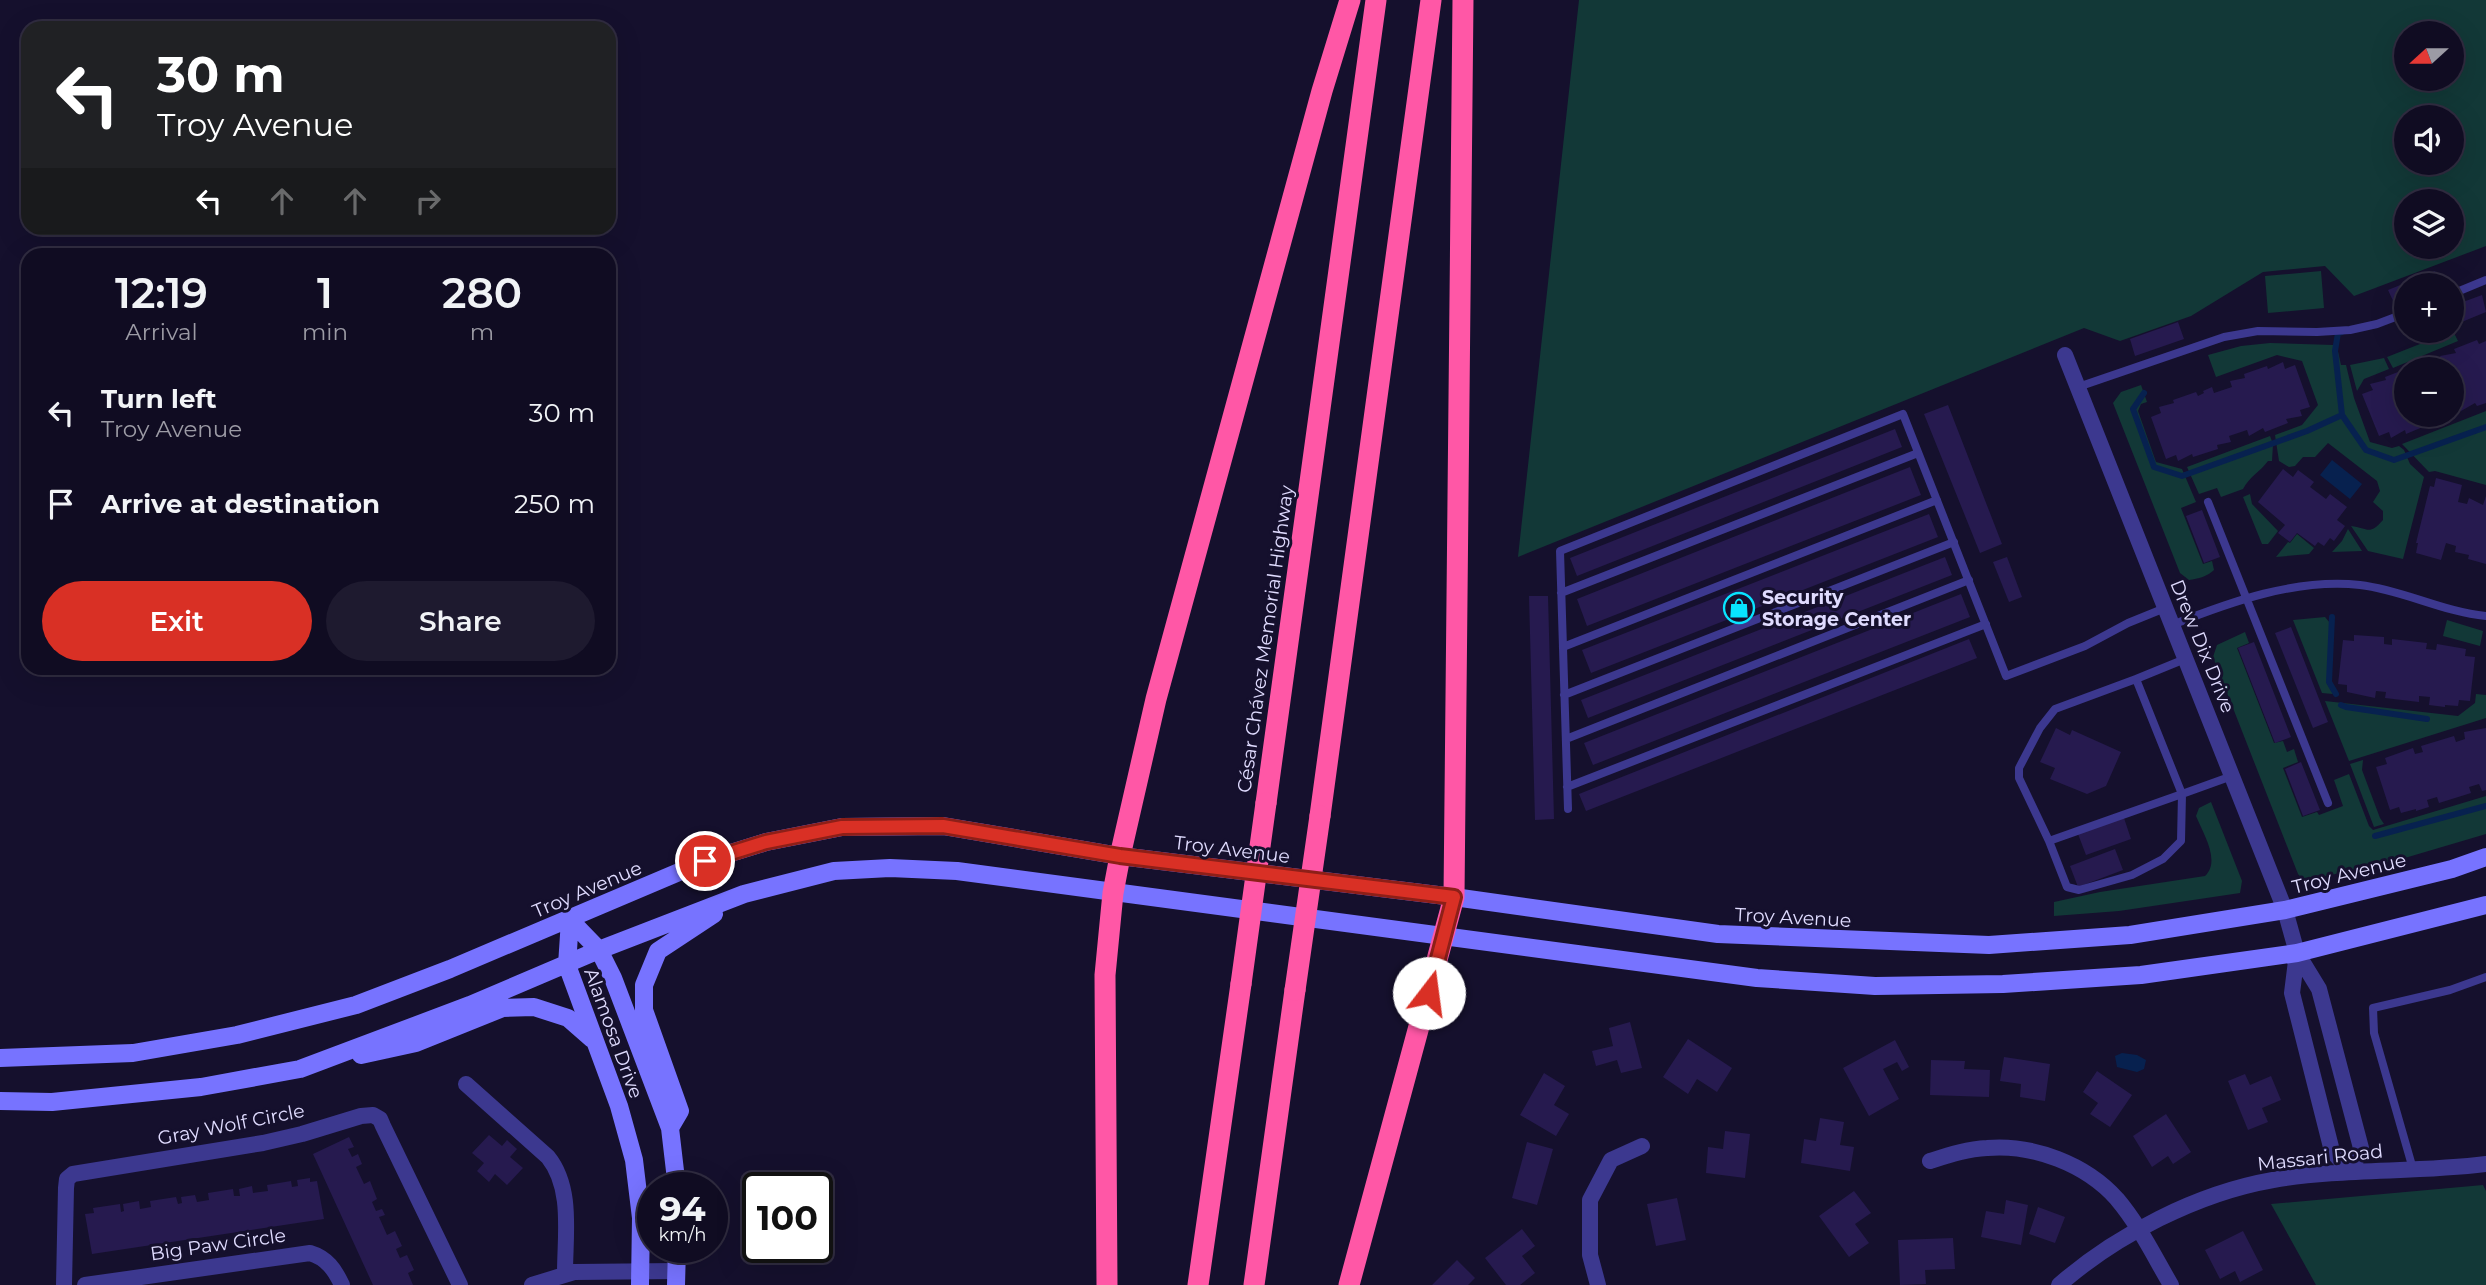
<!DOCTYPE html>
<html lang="en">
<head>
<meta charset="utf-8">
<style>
	:root { --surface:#100c22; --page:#1e1a2f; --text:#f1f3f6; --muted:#9c9ba5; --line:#302c40; --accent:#d93025 }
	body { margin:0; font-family:Montserrat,sans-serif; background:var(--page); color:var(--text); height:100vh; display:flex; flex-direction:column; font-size:26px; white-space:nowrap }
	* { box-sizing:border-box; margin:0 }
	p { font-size:23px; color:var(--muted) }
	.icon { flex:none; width:38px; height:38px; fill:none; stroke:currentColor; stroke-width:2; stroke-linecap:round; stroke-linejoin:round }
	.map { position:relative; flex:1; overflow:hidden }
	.side { position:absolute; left:21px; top:248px; width:595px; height:427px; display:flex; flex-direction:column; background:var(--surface); border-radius:21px; box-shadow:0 7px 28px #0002,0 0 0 2px var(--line) }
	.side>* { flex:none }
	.guide { position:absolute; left:21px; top:21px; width:595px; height:214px; border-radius:21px; box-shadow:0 7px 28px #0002,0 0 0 2px var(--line); background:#202124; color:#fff; overflow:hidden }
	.needle { width:46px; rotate:249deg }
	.fabs { position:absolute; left:2394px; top:21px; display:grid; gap:14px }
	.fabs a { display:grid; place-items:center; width:70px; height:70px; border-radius:50%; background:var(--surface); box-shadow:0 7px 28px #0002,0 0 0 2px var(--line); font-size:35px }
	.speed { position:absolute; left:637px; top:1172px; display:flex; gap:14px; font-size:35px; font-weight:700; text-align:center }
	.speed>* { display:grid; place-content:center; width:91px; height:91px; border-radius:50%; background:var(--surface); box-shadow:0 7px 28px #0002,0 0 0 2px var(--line); line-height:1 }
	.speed small { font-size:18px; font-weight:400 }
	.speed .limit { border:4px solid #111; border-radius:10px; background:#fff; color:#111 }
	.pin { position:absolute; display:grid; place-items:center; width:60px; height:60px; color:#fff; margin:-30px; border:4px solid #fff; border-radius:50%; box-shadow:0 2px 7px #0007 }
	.me { position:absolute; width:77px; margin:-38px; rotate:15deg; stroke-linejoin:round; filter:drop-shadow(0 0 5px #0008) }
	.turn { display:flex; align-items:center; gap:24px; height:147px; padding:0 21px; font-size:32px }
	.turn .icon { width:91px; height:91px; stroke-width:2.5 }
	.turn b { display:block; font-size:49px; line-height:60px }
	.lanes { display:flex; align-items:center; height:66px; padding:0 21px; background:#0003; justify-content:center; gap:35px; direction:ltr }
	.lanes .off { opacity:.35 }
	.eta { display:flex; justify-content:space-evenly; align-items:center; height:119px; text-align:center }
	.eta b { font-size:42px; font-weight:600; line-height:49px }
	.action { display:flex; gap:14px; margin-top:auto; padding:14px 21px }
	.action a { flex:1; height:80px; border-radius:42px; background:var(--accent); color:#fff; font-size:28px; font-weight:600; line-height:80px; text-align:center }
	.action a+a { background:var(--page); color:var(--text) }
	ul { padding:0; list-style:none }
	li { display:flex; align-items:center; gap:21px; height:91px; padding:0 21px }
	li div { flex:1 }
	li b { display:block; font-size:26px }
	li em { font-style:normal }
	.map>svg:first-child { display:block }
	.green { fill:#123837; fill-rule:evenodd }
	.water { fill:#07214f }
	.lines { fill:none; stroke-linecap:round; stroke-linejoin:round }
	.stream { stroke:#07214f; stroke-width:6 }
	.building { fill:#261a4f }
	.lane { stroke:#3c388f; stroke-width:8 }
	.street { stroke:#3c388f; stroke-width:16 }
	.secondary { stroke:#7773ff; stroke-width:18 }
	.highway { stroke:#ff57a6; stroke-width:21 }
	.highway-bridge { stroke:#ff57a6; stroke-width:21 }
	.route-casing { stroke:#8d1f18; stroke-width:18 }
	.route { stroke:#d93025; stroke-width:12 }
	.labels { text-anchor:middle; stroke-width:6; stroke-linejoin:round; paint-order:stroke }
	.poi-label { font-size:19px; font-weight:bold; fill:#e0dcff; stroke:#15102d; text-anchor:start }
	.street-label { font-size:19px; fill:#e0dcff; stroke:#15102d }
</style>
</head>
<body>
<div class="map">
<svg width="2486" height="1285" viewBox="0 0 2486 1285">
	<rect width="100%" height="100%" fill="#15102d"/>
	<path class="green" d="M1579,0H2486V246L2354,296L2325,266L2263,272L2191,316L2120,341L2084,328L1518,557ZM2406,33H2452V79H2406ZM2452,117V163H2406V117ZM2452,201V247H2406V201Z
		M2321,271L2324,308L2268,313L2265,276Z
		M2453,331L2458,341L2393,368L2387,357Z
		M2270,343L2333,345L2337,347L2341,365H2346L2354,398L2370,442L2392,448L2399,446L2404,450L2410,464L2424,477L2403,559L2368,551L2351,526C2368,528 2369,536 2383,520V511L2373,502L2380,491L2377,481L2328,443L2315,457H2303L2295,466L2289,467L2279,461L2275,435L2302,425L2318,405L2302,361L2277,355L2216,377L2208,355L2241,346Z
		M2384,358L2389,369L2364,379L2357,391L2350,365Z
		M2141,385L2147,402L2141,404L2138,411L2156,462L2182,469L2196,502L2181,508L2203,564L2212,561L2214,570C2208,576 2198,579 2189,580L2180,573L2113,403L2121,392Z
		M2486,411V485L2435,471L2429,472L2402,444Z
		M2270,436L2273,444L2272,461H2268C2260,472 2250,476 2243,489L2221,497L2217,488L2199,494L2187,467Z
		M2250,494L2252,504L2278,531L2268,544H2262L2243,497Z
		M2348,529L2362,551L2332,552L2342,541Z
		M2297,534L2314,548L2309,554L2276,557L2288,542L2290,543Z
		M2325,617L2330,623L2327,683L2333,694L2322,693L2293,620Z
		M2447,620L2483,631L2480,646L2443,636Z
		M2245,632L2249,643L2237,648L2274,743L2283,741L2287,752L2294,749L2298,762L2283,768L2302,817L2317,812L2319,815L2343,806L2334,780L2349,774L2369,826L2373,830L2486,796V834L2398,860L2304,881L2298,874L2213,657L2217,645Z
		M2476,694L2486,695V718L2349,761L2325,701L2458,716L2475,703Z
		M2363,760L2362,770L2380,818L2384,824L2374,827L2350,764Z
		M2211,802L2242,881L2240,893L2119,911L2054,916V902L2100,892L2205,876C2221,861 2203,833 2196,816L2199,808Z
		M2483,1185L2486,1191V1285H2316L2271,1204Z"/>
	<path class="water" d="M2332,460L2362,484L2350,499L2320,475Z
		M2122,1053L2137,1055L2146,1060L2144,1069L2137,1072L2117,1067L2115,1056Z"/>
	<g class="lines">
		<path class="stream" d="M2144,393L2133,409L2154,467L2182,476L2307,431L2342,415L2335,351L2338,333L2342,332
			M2342,415L2366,450L2394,460L2486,427
			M2332,617L2329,682L2336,694
			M2341,705L2346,707L2427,719
			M2375,836L2486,806"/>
	</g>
	<path class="building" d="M2435,271L2440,285H2406V301L2395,305L2388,290Z
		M2482,295L2486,312L2452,326V306Z
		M2178,322L2184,339L2135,356L2130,339Z
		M2477,340L2479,344L2486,341V403L2477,406L2475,403L2461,411L2459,404L2452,407V369H2415L2414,367L2423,363L2425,369L2443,362L2440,356L2456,353L2454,349Z
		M2283,362L2285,369L2295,365L2310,407L2300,410L2302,416L2286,419L2288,423L2265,432L2263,428L2249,436L2247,430L2229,436L2231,442L2217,445L2218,449L2193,457L2192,454L2178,461L2176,455L2166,459L2151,417L2161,413L2159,407L2174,403L2173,400L2196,392L2198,396L2204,393L2203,391L2212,387L2214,393L2232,387L2230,381L2245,378L2244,374L2267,366L2268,369Z
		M2406,369V415H2443L2444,417L2429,421L2430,424L2406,434L2405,430L2391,438L2389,432L2379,436L2362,394L2373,390L2370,384L2386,380L2385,377Z
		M1948,405L2002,544L1980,553L1924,414Z
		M1895,429L1902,447L1577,576L1570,558Z
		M1910,467L1921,495L1587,626L1577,599Z
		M2283,469L2293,477L2298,470L2314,482L2310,487L2326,499L2330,494L2347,507L2337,520L2345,526L2334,541L2330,538L2324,546L2318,542L2315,546L2297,533L2290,542L2278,533L2285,525L2258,502Z
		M2436,478L2462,485L2458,502L2467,504L2469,498L2483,505L2486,496V564L2468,559L2469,555L2455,552L2456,546L2446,543L2441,560L2416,553L2418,543H2416L2430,486L2434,487Z
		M2202,510L2220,557L2204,563L2186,516Z
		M1929,514L1938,537L1591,673L1582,650Z
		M1945,557L1952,575L1588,718L1581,700Z
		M2007,557L2022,597L2009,602L1993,562Z
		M1961,594L1970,617L1593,765L1584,743Z
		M1529,596H1548L1554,819L1535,820Z
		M2291,627L2328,722L2313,728L2275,633Z
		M2354,635L2384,637V644L2392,645V639L2427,643L2426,649L2436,650L2437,644L2466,649L2465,656L2475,657L2470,701L2459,700L2458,706L2445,705V707L2429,705L2430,697L2419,696V702L2385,698L2386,692L2376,691L2375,698L2347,692V685L2338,684L2343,640L2354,641Z
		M1969,639L1977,658L1586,811L1579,794Z
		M2254,642L2291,737L2275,743L2238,648Z
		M2056,728L2070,735L2072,730L2121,752L2106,786L2087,794L2050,779L2055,768L2040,762Z
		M2486,728V790L2482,791L2479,784L2469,787L2471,793L2439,803L2437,797L2427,800L2429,807L2416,811V809L2401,813L2399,807L2390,810L2376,767L2387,764L2385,758L2413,748L2415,754L2423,752L2421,746L2454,736L2456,742L2465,739L2464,732Z
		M2301,762L2320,810L2303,816L2285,769Z
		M2124,818L2131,839L2086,855L2078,834Z
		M2115,849L2123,870L2078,887L2070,866Z
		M1630,1022L1642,1068L1621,1073L1617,1060L1596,1066L1592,1051L1613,1046L1609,1028Z
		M1688,1039L1732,1068L1717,1092L1697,1079L1688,1094L1663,1077Z
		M1895,1040L1909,1067L1902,1071L1897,1062L1883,1069L1899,1099L1869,1116L1843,1068Z
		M2004,1057L2050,1064L2045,1101L2020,1097L2021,1084L2000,1081Z
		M1931,1060L1965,1061L1964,1069L1990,1070L1989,1097L1930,1095Z
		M2097,1071L2132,1095L2110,1127L2090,1114L2098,1103L2083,1092Z
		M1544,1073L1565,1086L1554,1105L1569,1114L1556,1136L1520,1115Z
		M2245,1074L2250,1085L2271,1076L2281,1100L2262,1108L2268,1122L2248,1130L2228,1081Z
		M2166,1114L2191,1152L2173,1164L2168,1156L2152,1167L2133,1136Z
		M1820,1118L1844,1122L1840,1145L1854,1147L1850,1171L1801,1163L1804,1139L1816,1141Z
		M1725,1131L1750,1134L1745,1178L1706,1173L1708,1147L1723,1149Z
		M489,1135L502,1146L507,1140L517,1149L510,1157L523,1168L507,1185L495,1174L489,1182L477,1171L484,1163L472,1153Z
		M349,1137L354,1147L348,1149L352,1157L358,1154L362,1164L356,1167L364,1184L370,1181L377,1199L372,1202L376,1211L382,1209L385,1215L379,1217L387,1235L395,1231L402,1246L396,1249L400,1258L407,1255L414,1270L408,1273L413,1285H373L313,1154Z
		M1527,1142L1553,1149L1537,1205L1512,1198Z
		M310,1178V1182L317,1181L324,1219L92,1254L85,1214L94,1213L93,1208L120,1204L121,1212L124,1211L123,1204L139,1201L140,1209L151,1207L150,1201L176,1197L178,1204L182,1203L181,1197L195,1195L197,1202L209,1200L208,1193L233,1189L234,1196H240L239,1189L252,1186L253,1193L268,1191L267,1185L291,1181L292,1187L298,1186L297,1180Z
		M1854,1191L1871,1213L1855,1224L1869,1243L1849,1257L1819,1216Z
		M1677,1198L1686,1240L1656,1246L1647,1204Z
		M2006,1200L2028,1205L2021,1245L1981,1237L1986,1211L2004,1214Z
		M2038,1207L2065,1217L2055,1243L2029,1234Z
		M1522,1229L1535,1246L1522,1256L1535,1273L1520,1285H1506L1485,1258Z
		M2243,1231L2263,1270L2240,1282L2235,1271L2220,1279L2205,1250Z
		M1953,1238L1955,1269L1925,1270L1926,1284L1900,1285L1898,1240Z
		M1457,1260L1475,1278L1468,1285H1432Z"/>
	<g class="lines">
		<path class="lane" d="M2452,294L2486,280
			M2078,387L2224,337L2258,331L2317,332L2350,330L2377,324L2406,313
			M2208,502L2328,803
			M1561,593L1918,453
			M2172,625C2230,602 2296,578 2360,585C2403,590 2443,612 2486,616
			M1563,647L1937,500
			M2185,659L2136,679L2182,794L2232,776
			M1564,695L1954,542
			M1566,739L1969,580
			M1567,787L1986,624
			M1568,809L1560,551L1903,414L2006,676L2085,646L2128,623L2165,608
			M2049,841L2067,887L2079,890L2132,875L2163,859L2181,841L2182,794L2049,841L2019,778V768L2040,728L2055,709L2136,679
			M2413,1169L2374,1033L2373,1008L2450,990L2486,977"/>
		<path class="street" d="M2065,355L2285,910L2297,953L2319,989L2361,1148L2351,1172L2332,1151L2292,993L2297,953
			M466,1084L548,1157C573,1188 565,1235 565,1273
			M1930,1161C1949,1155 1967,1149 1987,1148C2033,1144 2086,1164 2117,1199C2139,1225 2154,1256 2171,1285
			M64,1285L66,1188L67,1179L73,1174L263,1143L302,1134L361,1116L373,1115L380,1119L383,1126L460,1285
			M85,1285L310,1253C327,1258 335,1270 342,1285
			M532,1285L574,1272L677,1271
			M1598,1285L1590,1255V1200L1611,1160L1642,1146
			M2059,1285C2116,1235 2198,1193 2273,1180C2343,1168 2416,1173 2486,1164"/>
		<path class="secondary" d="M570,920L567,965L619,1106L634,1160L641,1218L640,1285
			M570,920L599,950L613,978L670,1128L677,1188
			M361,1055L416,1043L503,1008L534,1007L568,1018L592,1039
			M0,1058L133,1053L237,1035L356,1005L450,969L705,861L766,842L842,827L943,826L1120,856L1454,897L1718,934L1989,945L2130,935L2285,910L2452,869L2486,857
			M0,1101L52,1102L201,1087L300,1069L470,1005L599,950L744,894L834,871L890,868L957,871L1757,978L1875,986L2003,984L2141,975L2297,953L2486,905
			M670,1128L680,1111L644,1010V985L658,951L714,914
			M676,1285L677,1248"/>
		<path class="highway" d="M1266,803L1376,0
			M1320,816L1431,0
			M1107,1285L1105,975L1113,893L1120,856L1156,699L1322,91L1350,0
			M1198,1285L1241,984
			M1254,1285L1295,990
			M1349,1285L1454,897L1463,0"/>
		<path class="highway-bridge" d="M1241,984L1266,803
			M1295,990L1320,816"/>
	</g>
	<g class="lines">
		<g class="route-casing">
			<path id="route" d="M705,861L766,842L842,827L943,826L1120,856L1454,897L1429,993"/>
		</g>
		<use href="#route" class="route"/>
	</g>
	<defs>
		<g id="shop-ring" transform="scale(1.575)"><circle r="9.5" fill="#15102d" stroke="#08e4ff" stroke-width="1.5"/><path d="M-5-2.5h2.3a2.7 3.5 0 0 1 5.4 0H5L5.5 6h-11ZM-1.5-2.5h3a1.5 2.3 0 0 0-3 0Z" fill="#08e4ff"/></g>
	</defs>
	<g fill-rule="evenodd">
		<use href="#shop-ring" x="1739" y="608"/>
	</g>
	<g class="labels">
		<g class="poi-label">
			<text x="1762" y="604">Security<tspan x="1762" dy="22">Storage Center</tspan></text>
		</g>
		<g class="street-label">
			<text transform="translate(1265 639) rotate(-82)" y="7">César Chávez Memorial Highway</text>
			<text transform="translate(2203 646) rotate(68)" y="7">Drew Dix Drive</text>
			<text transform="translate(1232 849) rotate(7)" y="7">Troy Avenue</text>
			<text transform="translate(2349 873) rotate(-14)" y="7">Troy Avenue</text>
			<text transform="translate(587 889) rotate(-23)" y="7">Troy Avenue</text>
			<text transform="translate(1793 917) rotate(3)" y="7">Troy Avenue</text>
			<text transform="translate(614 1033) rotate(70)" y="7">Alamosa Drive</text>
			<text transform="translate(231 1124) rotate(-11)" y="7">Gray Wolf Circle</text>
			<text transform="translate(2320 1157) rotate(-6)" y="7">Massari Road</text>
			<text transform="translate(218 1244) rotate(-8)" y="7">Big Paw Circle</text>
		</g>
	</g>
</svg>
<div class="fabs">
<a><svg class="needle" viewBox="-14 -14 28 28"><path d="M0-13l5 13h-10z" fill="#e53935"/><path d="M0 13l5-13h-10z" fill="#9c9ba5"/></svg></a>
<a><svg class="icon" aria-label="sound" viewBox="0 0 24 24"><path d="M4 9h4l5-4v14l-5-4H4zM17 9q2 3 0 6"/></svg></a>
<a><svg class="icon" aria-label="layers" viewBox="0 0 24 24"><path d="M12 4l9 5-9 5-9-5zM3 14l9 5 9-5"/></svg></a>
<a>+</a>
<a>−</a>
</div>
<div class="speed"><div>94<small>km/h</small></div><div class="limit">100</div></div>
<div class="pin" style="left:705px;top:861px;background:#d93025"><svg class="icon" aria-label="arrive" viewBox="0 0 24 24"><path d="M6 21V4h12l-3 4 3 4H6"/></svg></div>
<svg class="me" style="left:1429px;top:993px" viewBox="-20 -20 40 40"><circle r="19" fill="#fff"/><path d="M0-13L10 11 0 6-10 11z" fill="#d93025"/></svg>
<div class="guide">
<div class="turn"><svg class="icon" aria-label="left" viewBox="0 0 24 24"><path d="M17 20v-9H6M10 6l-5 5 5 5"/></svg><div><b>30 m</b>Troy Avenue</div></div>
<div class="lanes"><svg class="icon" aria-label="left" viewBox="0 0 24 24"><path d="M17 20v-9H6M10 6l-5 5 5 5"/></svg><svg class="icon off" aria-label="ahead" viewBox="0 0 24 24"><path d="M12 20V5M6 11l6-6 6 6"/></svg><svg class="icon off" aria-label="ahead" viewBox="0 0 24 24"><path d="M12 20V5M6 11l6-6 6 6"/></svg><svg class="icon off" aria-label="right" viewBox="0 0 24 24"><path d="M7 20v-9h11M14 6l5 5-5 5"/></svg></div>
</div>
<section class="side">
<div class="eta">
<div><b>12:19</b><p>Arrival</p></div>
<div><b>1</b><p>min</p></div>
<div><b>280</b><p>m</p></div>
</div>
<ul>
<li><svg class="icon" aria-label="left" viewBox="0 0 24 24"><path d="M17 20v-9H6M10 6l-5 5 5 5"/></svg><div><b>Turn left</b><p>Troy Avenue</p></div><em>30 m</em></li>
<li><svg class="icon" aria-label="arrive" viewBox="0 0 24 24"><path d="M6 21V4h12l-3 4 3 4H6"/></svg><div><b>Arrive at destination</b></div><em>250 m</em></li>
</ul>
<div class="action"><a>Exit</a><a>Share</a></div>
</section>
</div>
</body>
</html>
